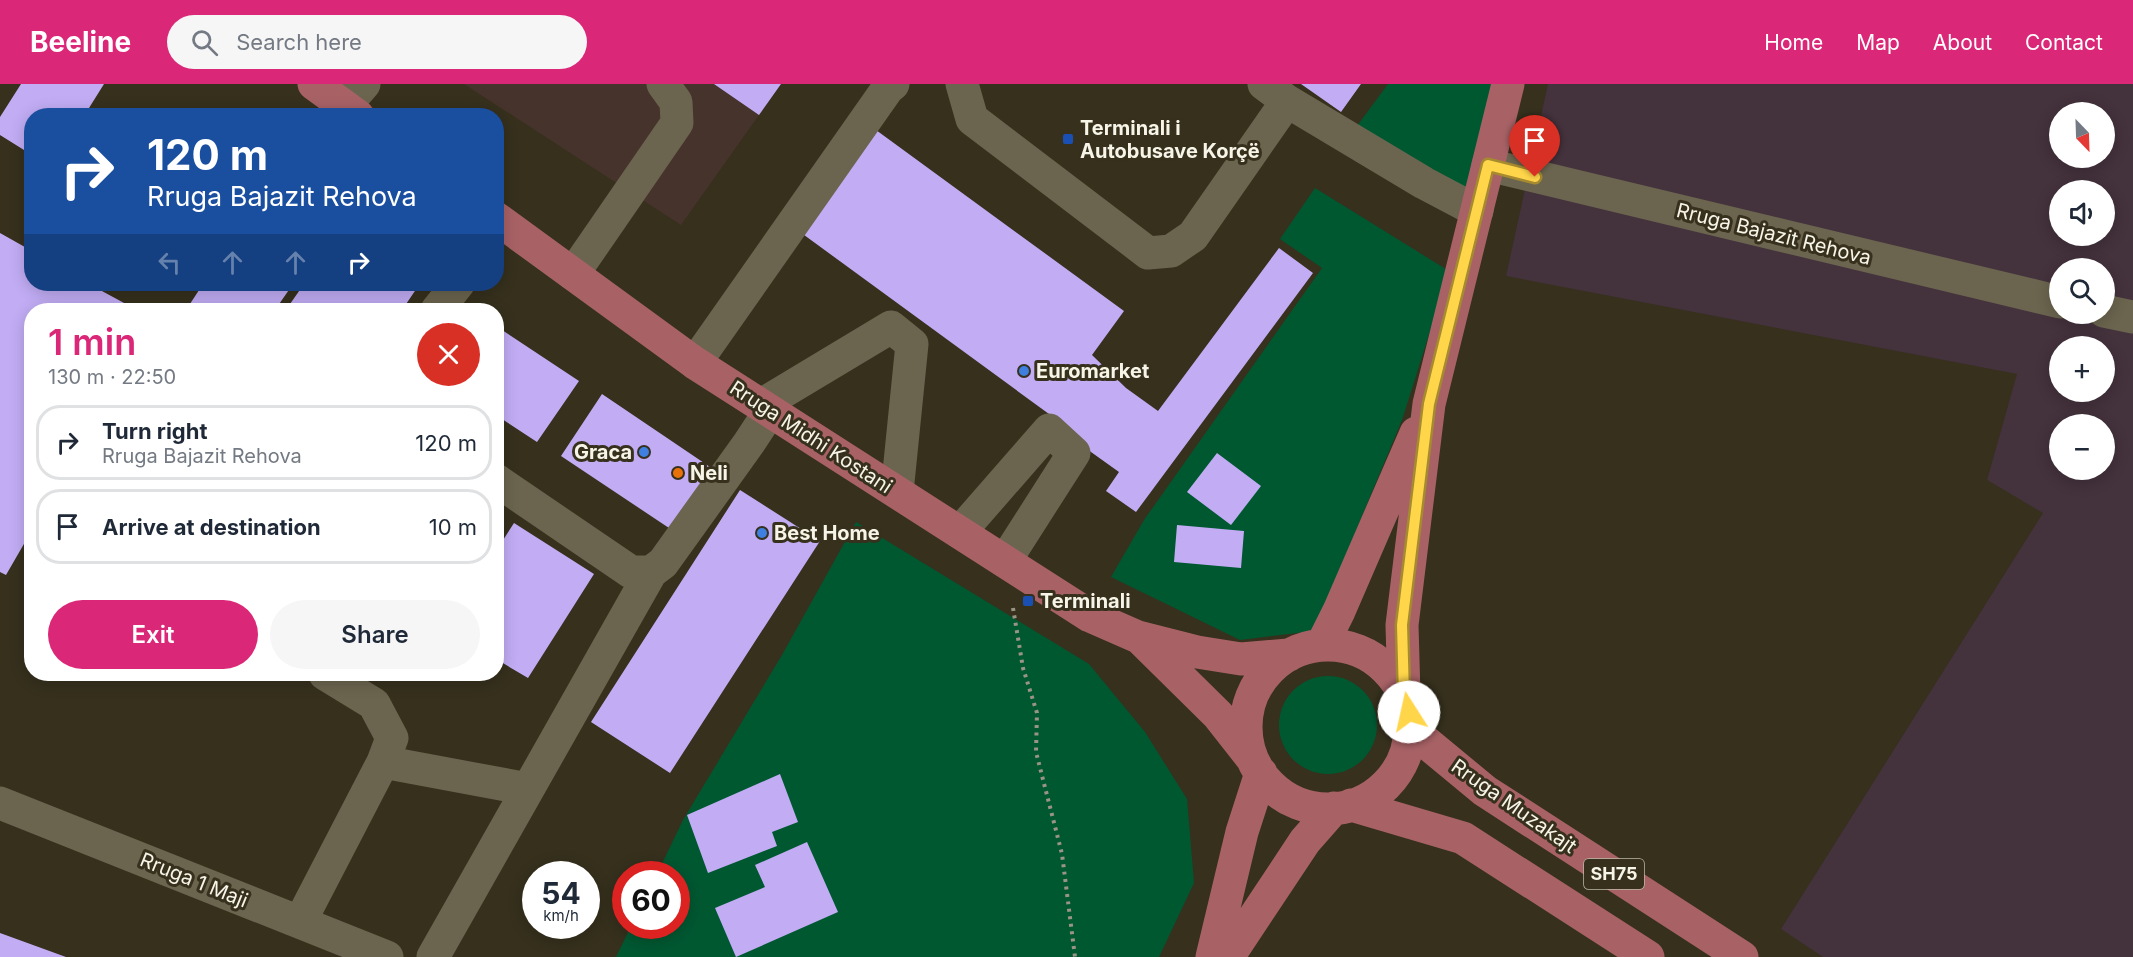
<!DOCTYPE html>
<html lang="en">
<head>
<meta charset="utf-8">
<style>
	:root { --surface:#fff; --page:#f6f6f7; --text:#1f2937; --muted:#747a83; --line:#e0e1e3; --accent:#db2777 }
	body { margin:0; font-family:Inter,sans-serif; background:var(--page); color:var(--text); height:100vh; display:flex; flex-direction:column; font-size:22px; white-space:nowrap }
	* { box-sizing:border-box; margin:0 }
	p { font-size:20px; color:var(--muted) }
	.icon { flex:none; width:33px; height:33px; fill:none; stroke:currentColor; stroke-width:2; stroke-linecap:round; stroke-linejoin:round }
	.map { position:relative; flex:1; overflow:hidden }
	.details { position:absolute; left:24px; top:219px; width:480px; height:378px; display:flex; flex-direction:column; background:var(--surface); border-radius:24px; box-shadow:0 3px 15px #0003 }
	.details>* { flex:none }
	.hud { position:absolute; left:24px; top:24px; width:480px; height:183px; border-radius:24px; box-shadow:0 3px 15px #0003; background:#1a4fa0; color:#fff; overflow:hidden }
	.needle { width:39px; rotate:157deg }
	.fabs { position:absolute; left:2049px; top:18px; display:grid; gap:12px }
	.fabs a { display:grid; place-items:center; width:66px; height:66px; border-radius:50%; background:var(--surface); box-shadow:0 3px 15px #0003; font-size:30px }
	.speed { position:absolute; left:522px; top:777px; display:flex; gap:12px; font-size:30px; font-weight:700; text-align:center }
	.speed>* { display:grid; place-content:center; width:78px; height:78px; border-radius:50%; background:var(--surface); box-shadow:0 3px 15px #0003; line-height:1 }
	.speed small { font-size:15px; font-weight:400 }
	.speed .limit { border:9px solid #d22; background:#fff; color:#111 }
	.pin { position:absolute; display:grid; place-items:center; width:51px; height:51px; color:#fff; margin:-62px -26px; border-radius:50% 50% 50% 0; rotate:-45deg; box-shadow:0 0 6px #0007 }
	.pin .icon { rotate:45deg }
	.me { position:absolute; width:66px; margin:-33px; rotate:350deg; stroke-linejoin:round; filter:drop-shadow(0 0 4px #0008) }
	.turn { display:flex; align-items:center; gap:21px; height:126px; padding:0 24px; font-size:27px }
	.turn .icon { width:78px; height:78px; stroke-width:2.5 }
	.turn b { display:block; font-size:42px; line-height:51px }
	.lanes { display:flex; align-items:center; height:57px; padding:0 24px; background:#0003; justify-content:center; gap:30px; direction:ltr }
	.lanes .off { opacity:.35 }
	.round { display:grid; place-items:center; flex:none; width:63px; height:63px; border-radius:32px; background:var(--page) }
	.summary { display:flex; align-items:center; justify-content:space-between; height:102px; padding:0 24px }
	h1 { font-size:36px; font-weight:600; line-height:45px; color:var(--accent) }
	.action { display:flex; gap:12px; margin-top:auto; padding:12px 24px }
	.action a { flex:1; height:69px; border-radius:36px; background:var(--accent); color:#fff; font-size:24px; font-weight:600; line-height:69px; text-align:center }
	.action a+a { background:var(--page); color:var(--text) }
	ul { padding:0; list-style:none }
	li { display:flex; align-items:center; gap:18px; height:75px; margin:0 12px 9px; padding:0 12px; border:3px solid var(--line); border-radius:24px }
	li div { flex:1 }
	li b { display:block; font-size:22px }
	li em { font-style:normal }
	header { display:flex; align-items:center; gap:36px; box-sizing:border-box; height:84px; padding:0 30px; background:var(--accent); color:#fff }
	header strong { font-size:28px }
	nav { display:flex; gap:33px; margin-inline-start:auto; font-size:21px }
	.search { width:420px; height:54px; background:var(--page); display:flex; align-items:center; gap:15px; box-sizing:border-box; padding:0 21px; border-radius:33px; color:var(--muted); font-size:22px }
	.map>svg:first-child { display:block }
	.commercial { fill:#46332c }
	.industrial { fill:#44323c; fill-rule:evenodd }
	.green { fill:#005831 }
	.building { fill:#c2adf5 }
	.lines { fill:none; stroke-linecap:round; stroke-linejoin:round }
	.path { stroke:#999485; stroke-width:4; stroke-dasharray:3 4.5; stroke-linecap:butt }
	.minor { stroke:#6b654f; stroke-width:33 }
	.major { stroke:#a86266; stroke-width:33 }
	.route-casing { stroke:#a68a30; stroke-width:15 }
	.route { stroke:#ffd54a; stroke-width:10 }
	.transit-dot { fill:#1a4fb4; stroke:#36301d; stroke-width:2 }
	.shop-dot { fill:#3f7fe0; stroke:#36301d; stroke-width:2 }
	.food-dot { fill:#e8710a; stroke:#36301d; stroke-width:2 }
	.labels { text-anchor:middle; stroke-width:6; stroke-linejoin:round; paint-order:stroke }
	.shield { fill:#36301d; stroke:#bdb9ab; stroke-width:1.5 }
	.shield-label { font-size:18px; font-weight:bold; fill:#f7f4e8 }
	.poi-label { font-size:20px; font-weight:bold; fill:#f7f4e8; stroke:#36301d; text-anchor:start }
	.street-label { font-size:20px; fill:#f7f4e8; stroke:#36301d }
</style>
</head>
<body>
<header>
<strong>Beeline</strong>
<div class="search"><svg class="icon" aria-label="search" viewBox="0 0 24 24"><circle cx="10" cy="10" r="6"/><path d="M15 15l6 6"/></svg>Search here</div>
<nav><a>Home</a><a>Map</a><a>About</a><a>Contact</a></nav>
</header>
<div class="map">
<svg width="2133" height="873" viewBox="0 0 2133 873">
	<rect width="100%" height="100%" fill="#36301d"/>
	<path class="commercial" d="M464,0H781L681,141Z"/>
	<path class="industrial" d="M1548,0H2133V873H1823L1781,845L2043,429L1987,396L2017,290L1506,192ZM2060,28H2104V74H2060ZM2060,106H2104V152H2060ZM2060,184H2104V230H2060ZM2060,262H2104V308H2060ZM2060,340H2104V386H2060Z"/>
	<path class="green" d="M1388,0H1493L1468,112L1354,46Z
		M1315,104L1449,187L1402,336L1314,547L1240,556L1111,493L1144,436L1322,184L1280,155Z
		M856,438L1089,580L1145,648L1187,715L1194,799L1159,873H616L631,842H676V790H657L683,736L782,571Z
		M1279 641a49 49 0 1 1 98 0a49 49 0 1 1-98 0Z"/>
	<path class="building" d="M21,0H104L84,32H32V71L0,51V33Z
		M714,0H781L759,31Z
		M1301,0H1361L1341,28Z
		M876,46L1124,227L1092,271L1126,304L1158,327L1279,164L1313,189L1136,428L1106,407L1119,388L1084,363L1049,330L800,148Z
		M0,149L32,167V200H89L137,226H32V446L6,491L0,488Z
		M203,200H293L275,226H186Z
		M304,200H417L419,201L402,226H300L290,220Z
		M496,242L579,297L537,358L496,331Z
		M602,310L713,385L672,446L561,372Z
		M1217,369L1261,402L1231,441L1187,408Z
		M740,406L820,457L670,689L591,638Z
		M514,439L594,490L528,594L496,575V467Z
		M1177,441L1244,447L1241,484L1174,478Z
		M780,690L798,738L772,748L777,762L708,789L687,731Z
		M807,758L838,828L736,873L715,824L765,803L755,781Z
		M0,849L66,873H0Z"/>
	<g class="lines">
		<path class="path" d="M1013,524L1023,584L1037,629L1036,668L1062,770L1075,873"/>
		<path class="minor" d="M962,0L972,35L1148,169L1171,167L1193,152L1287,17
			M1264,0L1287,17L1424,99L1477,127
			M345,22L364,0
			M1488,81L2060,218
			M573,190L677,39L676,18L663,0
			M437,226L458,200
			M2104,227L2133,233
			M695,279L888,4L893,0
			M761,321L891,243L912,260L897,408
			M496,396L631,488H651
			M960,448L1049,346L1074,369L1005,477
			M383,678L528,705
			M0,719L387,873
			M300,838L383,678L392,654L374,620L325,590
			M433,873L651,488L663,479L749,359L770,327"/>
		<path class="major" d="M314,0L358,32
			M496,134L695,279L1090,532L1138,553L1197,568L1241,575L1289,571
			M1141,555L1218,631L1251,673
			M1322,561L1339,527L1416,349
			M1246 643a82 82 0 1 1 164 0a82 82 0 1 1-164 0Z
			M1404,611L1402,541L1429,320L1508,0
			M1410,645L1485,707L1742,873
			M1351,721L1463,754L1648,873
			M1212,873L1242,748L1261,689
			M1228,873L1305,757L1334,724"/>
	</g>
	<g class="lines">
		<g class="route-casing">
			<path id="route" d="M1409,628L1404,611L1402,541L1429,320L1488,81L1535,93"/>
		</g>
		<use href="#route" class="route"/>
	</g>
	<g class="transit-dot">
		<rect x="1062" y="49" width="12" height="12" rx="3"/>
		<rect x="1022" y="511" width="12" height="12" rx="3"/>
	</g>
	<g class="shop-dot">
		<circle cx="1024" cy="287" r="6"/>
		<circle cx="644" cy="368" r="6"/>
		<circle cx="762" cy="449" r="6"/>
	</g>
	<circle class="food-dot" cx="678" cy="389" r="6"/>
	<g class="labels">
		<rect class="shield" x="1584" y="775" width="60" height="30" rx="4.5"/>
		<g class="shield-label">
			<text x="1614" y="796">SH75</text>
		</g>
		<g class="poi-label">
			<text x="1080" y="51">Terminali i<tspan x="1080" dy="23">Autobusave Korçë</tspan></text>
			<text x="1036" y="294">Euromarket</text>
			<text x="632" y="375" text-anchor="end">Graca</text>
			<text x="690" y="396">Neli</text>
			<text x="774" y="456">Best Home</text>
			<text x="1040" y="524">Terminali</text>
		</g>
		<g class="street-label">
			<text transform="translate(1774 150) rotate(14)" y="7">Rruga Bajazit Rehova</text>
			<text transform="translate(811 353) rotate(33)" y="7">Rruga Midhi Kostani</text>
			<text transform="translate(1514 722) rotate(35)" y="7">Rruga Muzakajt</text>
			<text transform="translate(194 796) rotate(22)" y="7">Rruga 1 Maji</text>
		</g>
	</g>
</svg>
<div class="fabs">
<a><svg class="needle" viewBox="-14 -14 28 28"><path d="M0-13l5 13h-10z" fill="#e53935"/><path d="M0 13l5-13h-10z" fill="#747a83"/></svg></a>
<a><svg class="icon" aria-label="sound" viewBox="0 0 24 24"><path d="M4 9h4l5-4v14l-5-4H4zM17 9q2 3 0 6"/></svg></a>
<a><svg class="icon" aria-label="search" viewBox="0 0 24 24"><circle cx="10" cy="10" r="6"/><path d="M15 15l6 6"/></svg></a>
<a>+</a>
<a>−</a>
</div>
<div class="speed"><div>54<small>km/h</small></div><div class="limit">60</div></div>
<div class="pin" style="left:1535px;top:93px;background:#d93025"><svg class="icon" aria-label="arrive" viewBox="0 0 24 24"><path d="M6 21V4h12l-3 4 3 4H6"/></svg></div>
<svg class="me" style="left:1409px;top:628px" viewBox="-20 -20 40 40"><circle r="19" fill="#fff"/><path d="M0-13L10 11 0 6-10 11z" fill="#ffd54a"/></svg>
<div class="hud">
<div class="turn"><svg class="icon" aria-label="right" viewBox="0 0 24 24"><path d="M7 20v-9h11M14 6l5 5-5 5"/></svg><div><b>120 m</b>Rruga Bajazit Rehova</div></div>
<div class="lanes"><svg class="icon off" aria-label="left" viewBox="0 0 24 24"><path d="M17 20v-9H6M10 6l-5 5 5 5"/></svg><svg class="icon off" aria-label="ahead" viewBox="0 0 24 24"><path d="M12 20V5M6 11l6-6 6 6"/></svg><svg class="icon off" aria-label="ahead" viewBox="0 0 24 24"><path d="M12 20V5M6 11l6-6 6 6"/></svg><svg class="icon" aria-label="right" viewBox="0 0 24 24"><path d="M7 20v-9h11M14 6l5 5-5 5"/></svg></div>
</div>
<section class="details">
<div class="summary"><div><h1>1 min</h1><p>130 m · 22:50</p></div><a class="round" style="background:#d93025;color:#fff"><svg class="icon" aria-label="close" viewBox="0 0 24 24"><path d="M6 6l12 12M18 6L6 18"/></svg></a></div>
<ul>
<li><svg class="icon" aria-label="right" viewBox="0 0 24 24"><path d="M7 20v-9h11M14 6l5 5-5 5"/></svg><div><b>Turn right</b><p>Rruga Bajazit Rehova</p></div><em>120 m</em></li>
<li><svg class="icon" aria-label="arrive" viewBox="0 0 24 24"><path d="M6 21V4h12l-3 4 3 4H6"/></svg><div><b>Arrive at destination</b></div><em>10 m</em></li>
</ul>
<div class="action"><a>Exit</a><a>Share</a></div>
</section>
</div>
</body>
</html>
